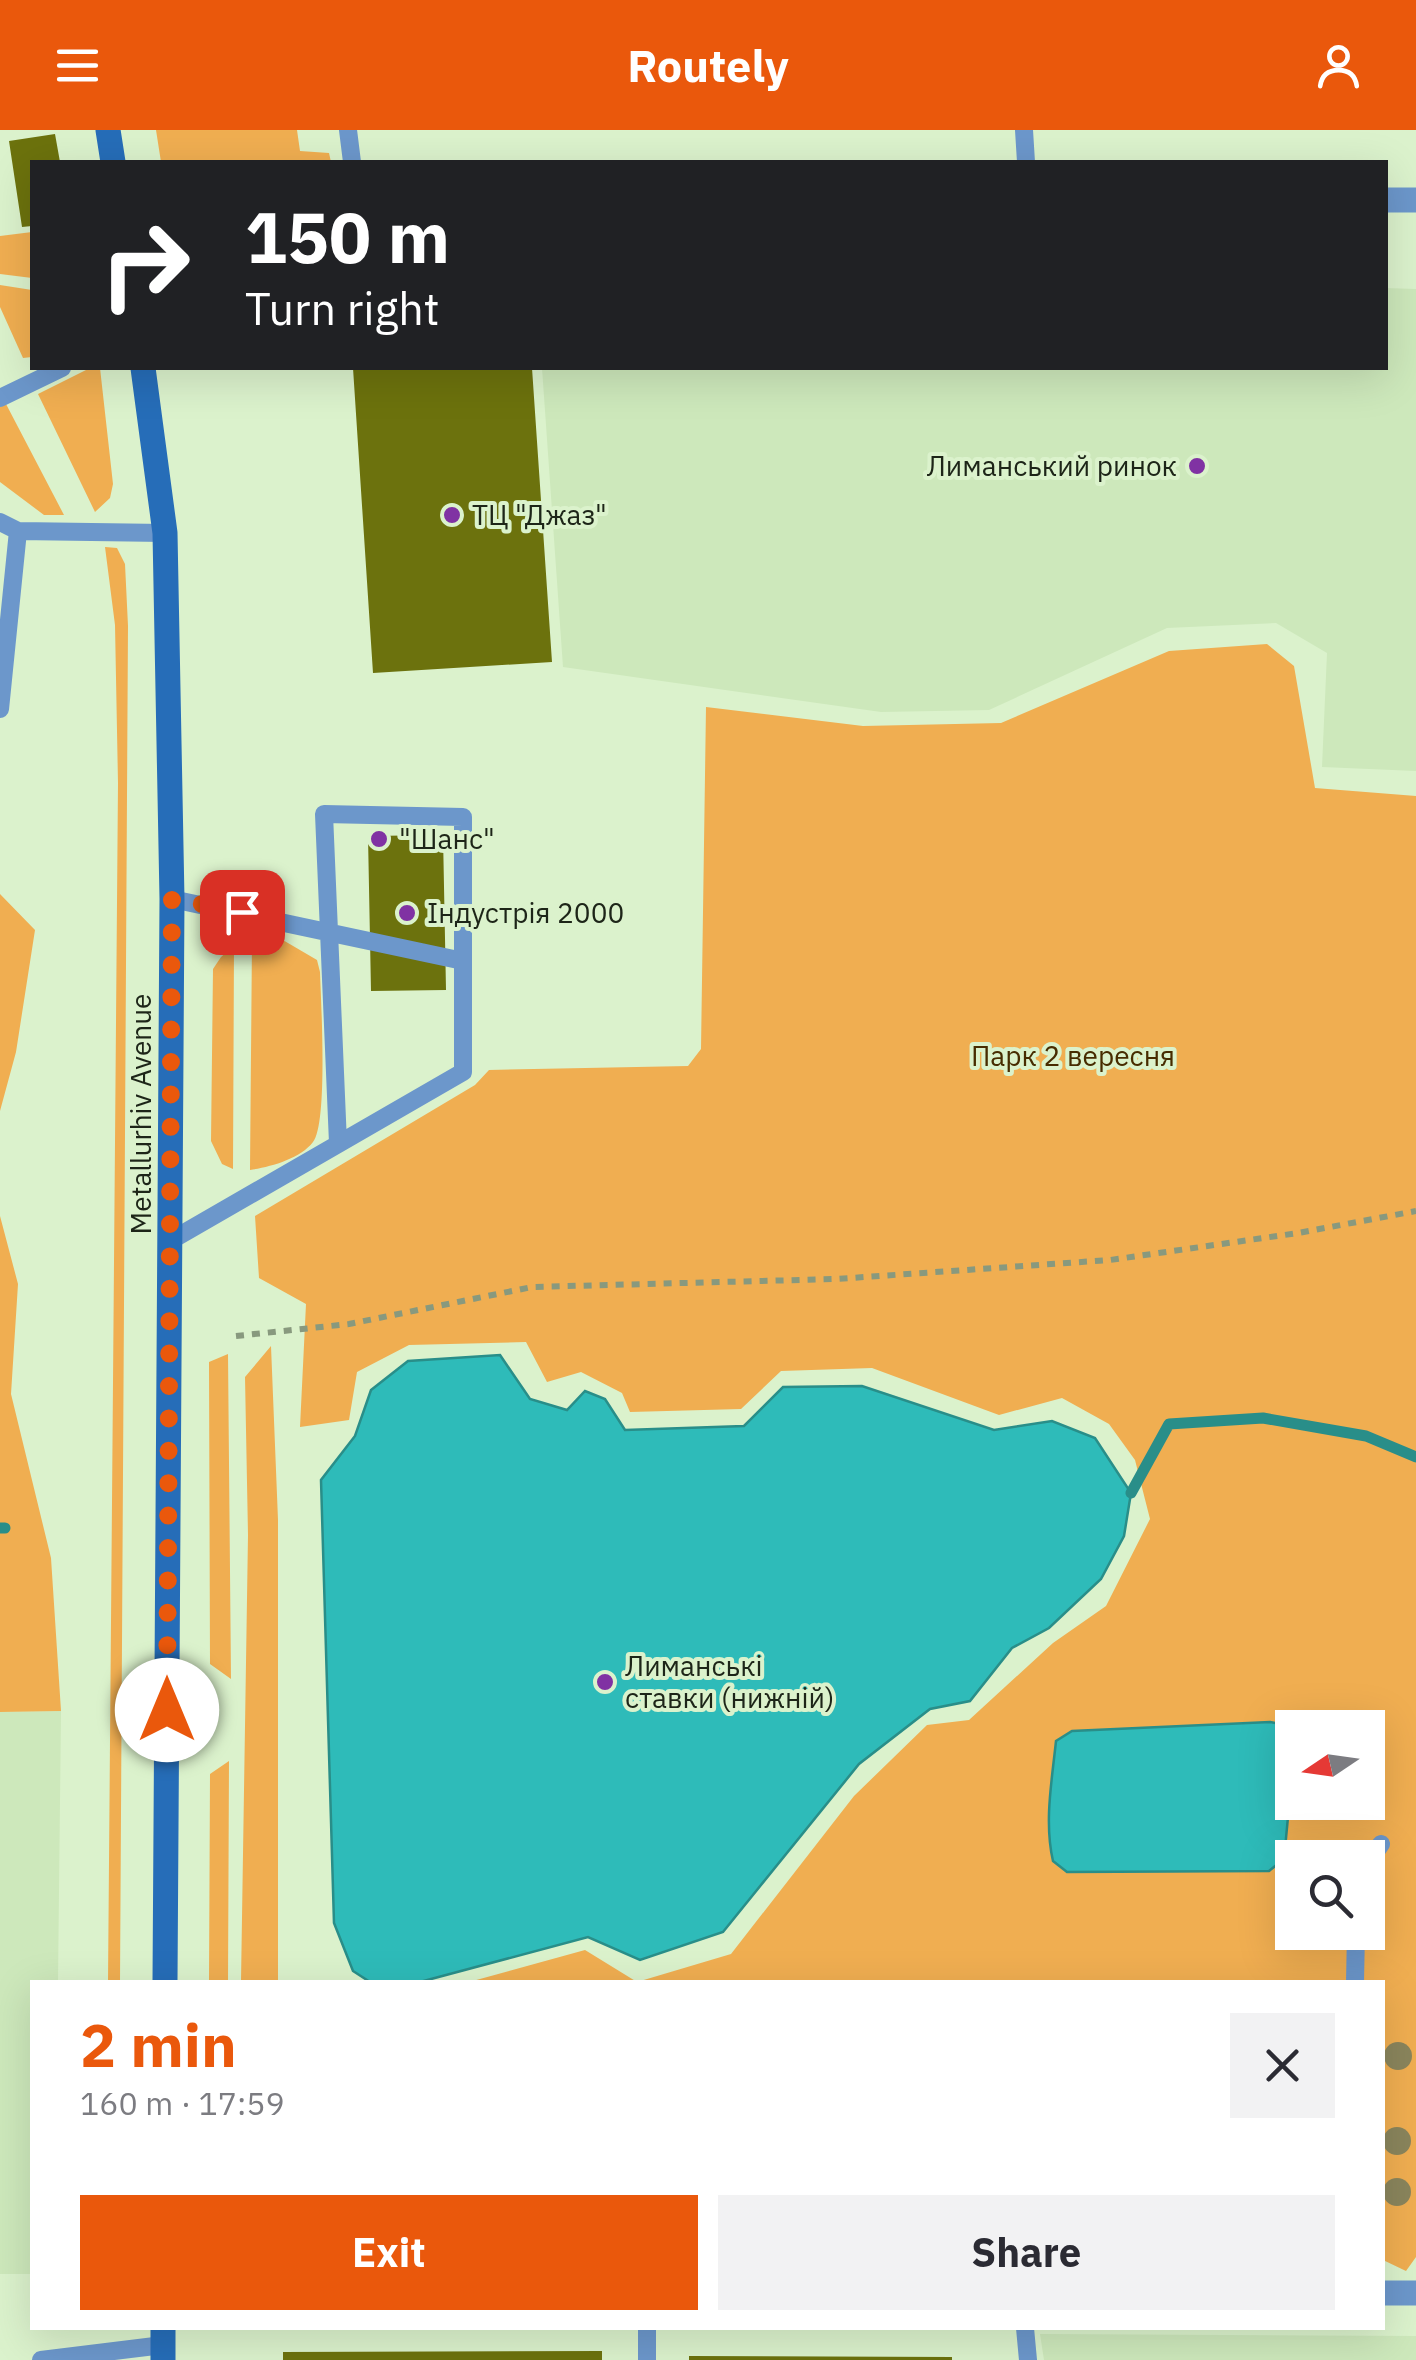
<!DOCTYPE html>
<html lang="en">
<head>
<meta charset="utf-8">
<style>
	:root { --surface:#fff; --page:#f2f2f3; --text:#2b2b33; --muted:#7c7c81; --accent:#ea580c }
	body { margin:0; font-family:"IBM Plex Sans",sans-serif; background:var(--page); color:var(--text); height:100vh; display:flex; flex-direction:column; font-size:38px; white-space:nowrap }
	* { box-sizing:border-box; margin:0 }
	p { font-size:32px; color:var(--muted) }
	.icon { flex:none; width:55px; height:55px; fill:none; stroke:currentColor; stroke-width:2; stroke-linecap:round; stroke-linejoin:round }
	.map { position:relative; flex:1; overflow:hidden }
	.panel { position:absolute; left:30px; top:1850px; width:1355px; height:350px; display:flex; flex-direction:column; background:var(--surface); border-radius:0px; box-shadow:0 10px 40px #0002 }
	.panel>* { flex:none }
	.hud { position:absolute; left:30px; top:30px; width:1358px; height:210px; border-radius:0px; box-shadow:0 10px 40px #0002; background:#202124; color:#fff; overflow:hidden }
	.needle { width:65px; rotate:257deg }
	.fabs { position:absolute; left:1275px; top:1580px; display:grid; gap:20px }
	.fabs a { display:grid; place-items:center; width:110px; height:110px; border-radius:0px; background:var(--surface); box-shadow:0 10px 40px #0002; font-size:50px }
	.pin { position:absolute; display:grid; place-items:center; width:85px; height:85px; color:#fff; margin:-42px; border-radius:20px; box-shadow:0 5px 15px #0006 }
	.me { position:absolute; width:110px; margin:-55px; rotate:0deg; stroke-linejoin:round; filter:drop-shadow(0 0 8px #0008) }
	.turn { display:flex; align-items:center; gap:35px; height:210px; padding:0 50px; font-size:45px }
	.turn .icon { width:130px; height:130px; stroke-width:2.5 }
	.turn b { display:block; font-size:70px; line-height:85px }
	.round { display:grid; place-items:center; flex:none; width:105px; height:105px; border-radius:0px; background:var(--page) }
	.headline { display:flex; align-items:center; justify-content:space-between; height:170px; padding:0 50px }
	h1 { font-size:60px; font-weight:700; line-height:75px; color:var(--accent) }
	.action { display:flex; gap:20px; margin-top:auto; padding:20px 50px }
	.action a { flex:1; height:115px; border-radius:0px; background:var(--accent); color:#fff; font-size:40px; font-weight:700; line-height:115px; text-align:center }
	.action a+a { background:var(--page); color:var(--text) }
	header { display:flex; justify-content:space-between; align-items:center; height:130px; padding:0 50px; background:var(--accent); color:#fff; font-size:45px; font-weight:700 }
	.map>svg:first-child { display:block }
	.built { fill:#cde8bb }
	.green { fill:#f0ae51; fill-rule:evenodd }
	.water { fill:#2ebbb9; stroke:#298e89; stroke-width:2.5 }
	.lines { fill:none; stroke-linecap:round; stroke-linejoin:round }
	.stream { stroke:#298e89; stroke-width:11 }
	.building { fill:#6c720d }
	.path { stroke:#88997e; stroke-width:6; stroke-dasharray:8 8; stroke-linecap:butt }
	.lane { stroke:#6c97cb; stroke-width:18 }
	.street { stroke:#6c97cb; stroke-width:25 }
	.secondary { stroke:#266db8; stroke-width:25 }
	.tree { fill:#8a855c }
	.route { stroke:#ea580c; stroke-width:18; stroke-dasharray:0 32.4 }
	.poi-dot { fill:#8032a3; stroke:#dbf2cc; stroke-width:4 }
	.labels { text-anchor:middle; stroke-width:8; stroke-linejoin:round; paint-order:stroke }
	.poi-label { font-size:28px; fill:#1d2518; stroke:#dbf2cc; text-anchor:start }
	.park-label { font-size:28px; fill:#472c00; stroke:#dbf2cc }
	.street-label { font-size:28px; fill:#1d2518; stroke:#dbf2cc }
</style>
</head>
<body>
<header><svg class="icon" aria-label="menu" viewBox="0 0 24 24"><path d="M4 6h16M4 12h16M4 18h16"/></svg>Routely<svg class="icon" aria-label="person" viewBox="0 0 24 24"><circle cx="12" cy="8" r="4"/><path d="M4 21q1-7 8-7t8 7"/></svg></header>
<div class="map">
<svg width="1416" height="2230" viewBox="0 0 1416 2230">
	<rect width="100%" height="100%" fill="#dbf2cc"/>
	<path class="built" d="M1385,158L1416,159V641L1322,637L1327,523L1276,493L1167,498L989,580L881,582L563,537L542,238H1385Z
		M61,1581L58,1852H32V2144H0V1582Z
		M1040,2204L1416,2206V2230H1044Z"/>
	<path class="green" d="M156,0H297L300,21L329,23L331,32H161Z
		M32,102V148L0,144V106Z
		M0,155L32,160V227L23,228L0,177Z
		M90,238H100L113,354L110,368L95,382L38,264Z
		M6,274L64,385H44L0,352V277Z
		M105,417L117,418L125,434L128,496L120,1852H108L118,653L115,495Z
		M1267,514L1294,536L1315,658L1416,666V2127L1406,2141L1383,2130L1382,1852H469L585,1820L637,1852L731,1824L854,1666L927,1595L969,1590L1053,1513L1106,1476L1150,1389L1135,1330L1109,1294L1062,1268L999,1285L872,1238L781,1241L741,1279L630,1282L622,1263L581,1242L547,1252L526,1212L409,1215L357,1242L349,1290L300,1297L306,1174L259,1148L255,1086L475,955L489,940L688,936L701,919L706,577L863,596L1001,593L1169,521ZM1292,1598H1368V1672H1292ZM1292,1728H1368V1802H1292Z
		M0,764L35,800L16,922L0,981Z
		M276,806L317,830L320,842C321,872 328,993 313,1012C300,1029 270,1037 250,1040L252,809Z
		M234,816L233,1039L222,1034L211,1011L213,839L221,827Z
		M0,1086L18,1154L11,1264L51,1428L61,1581L0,1582Z
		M271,1216L278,1390V1852H241L248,1405L245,1247Z
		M228,1224L231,1549L210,1534L209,1232Z
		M229,1631L228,1852H209L210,1644Z"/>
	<path class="water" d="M500,1225L530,1269L567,1280L585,1261L605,1269L625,1300L744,1296L783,1257L862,1256L994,1300L1052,1291L1095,1308L1131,1363L1124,1406L1101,1449L1049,1498L1012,1518L970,1571L930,1579L859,1634L723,1802L640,1830L588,1807L420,1852H370L353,1841L334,1793L321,1350L355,1306L371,1260L408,1231Z
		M1270,1592L1291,1596L1292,1645L1284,1729L1269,1741L1067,1742L1053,1731C1044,1692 1052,1650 1056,1611L1072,1601Z"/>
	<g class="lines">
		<path class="stream" d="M1131,1363L1169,1294L1263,1288L1366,1306L1416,1327
			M0,1398H5"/>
	</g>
	<path class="building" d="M55,4L60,32H32V96L22,97L9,11Z
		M353,238H532L552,532L373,543Z
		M443,705L446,860L371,861L368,706Z
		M602,2221V2230H283V2222Z
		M689,2226L952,2227V2230H689Z"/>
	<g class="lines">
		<path class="path" d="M236,1206L349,1194L532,1157L836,1149L1110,1130L1298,1103L1416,1081"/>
		<path class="lane" d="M348,0L352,32
			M1024,0L1026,32
			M0,268L62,238
			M0,392L18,401L165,403
			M0,579L18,401
			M172,769L463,831
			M170,1111L463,942V687L324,684L338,1013
			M1368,1733L1381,1714
			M1355,1852L1356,1802
			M647,2198V2230
			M1025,2198L1028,2230
			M41,2230L163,2215"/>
		<path class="street" d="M1385,70H1416
			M1382,2163H1416"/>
		<path class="secondary" d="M108,0L113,32
			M143,238L165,403L172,769L165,1852
			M163,2230V2198"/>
	</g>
	<g class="tree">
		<circle cx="1398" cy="1926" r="14"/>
		<circle cx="1397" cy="2011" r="14"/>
		<circle cx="1397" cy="2062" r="14"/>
	</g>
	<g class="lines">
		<path class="route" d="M167,1580L172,768L242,782"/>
	</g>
	<g class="poi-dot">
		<circle cx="1197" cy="336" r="10"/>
		<circle cx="452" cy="385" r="10"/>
		<circle cx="379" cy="709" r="10"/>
		<circle cx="407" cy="783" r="10"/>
		<circle cx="605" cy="1552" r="10"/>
	</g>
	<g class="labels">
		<g class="poi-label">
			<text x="1177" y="346" text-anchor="end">Лиманський ринок</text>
			<text x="472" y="395">ТЦ "Джаз"</text>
			<text x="399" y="719">"Шанс"</text>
			<text x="427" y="793">Індустрія 2000</text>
			<text x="625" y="1546">Лиманські<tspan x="625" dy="32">ставки (нижній)</tspan></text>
		</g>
		<g class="park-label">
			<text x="1073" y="936">Парк 2 вересня</text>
		</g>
		<g class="street-label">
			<text transform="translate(141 984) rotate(-90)" y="10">Metallurhiv Avenue</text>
		</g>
	</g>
</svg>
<div class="fabs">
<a><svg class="needle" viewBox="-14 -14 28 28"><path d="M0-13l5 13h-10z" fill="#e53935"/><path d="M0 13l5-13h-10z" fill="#7c7c81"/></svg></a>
<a><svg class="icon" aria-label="search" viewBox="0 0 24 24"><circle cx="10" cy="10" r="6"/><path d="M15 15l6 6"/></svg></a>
</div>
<div class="pin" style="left:242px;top:782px;background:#d93025"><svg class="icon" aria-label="arrive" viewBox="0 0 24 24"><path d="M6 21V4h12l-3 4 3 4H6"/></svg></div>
<svg class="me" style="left:167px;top:1580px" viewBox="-20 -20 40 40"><circle r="19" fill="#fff"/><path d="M0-13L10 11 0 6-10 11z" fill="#ea580c"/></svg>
<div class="hud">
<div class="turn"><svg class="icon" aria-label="right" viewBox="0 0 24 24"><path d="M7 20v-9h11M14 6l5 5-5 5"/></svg><div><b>150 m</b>Turn right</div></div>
</div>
<section class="panel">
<div class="headline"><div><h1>2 min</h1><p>160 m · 17:59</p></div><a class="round"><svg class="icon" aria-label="close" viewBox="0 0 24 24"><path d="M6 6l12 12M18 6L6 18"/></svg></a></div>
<div class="action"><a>Exit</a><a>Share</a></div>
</section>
</div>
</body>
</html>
